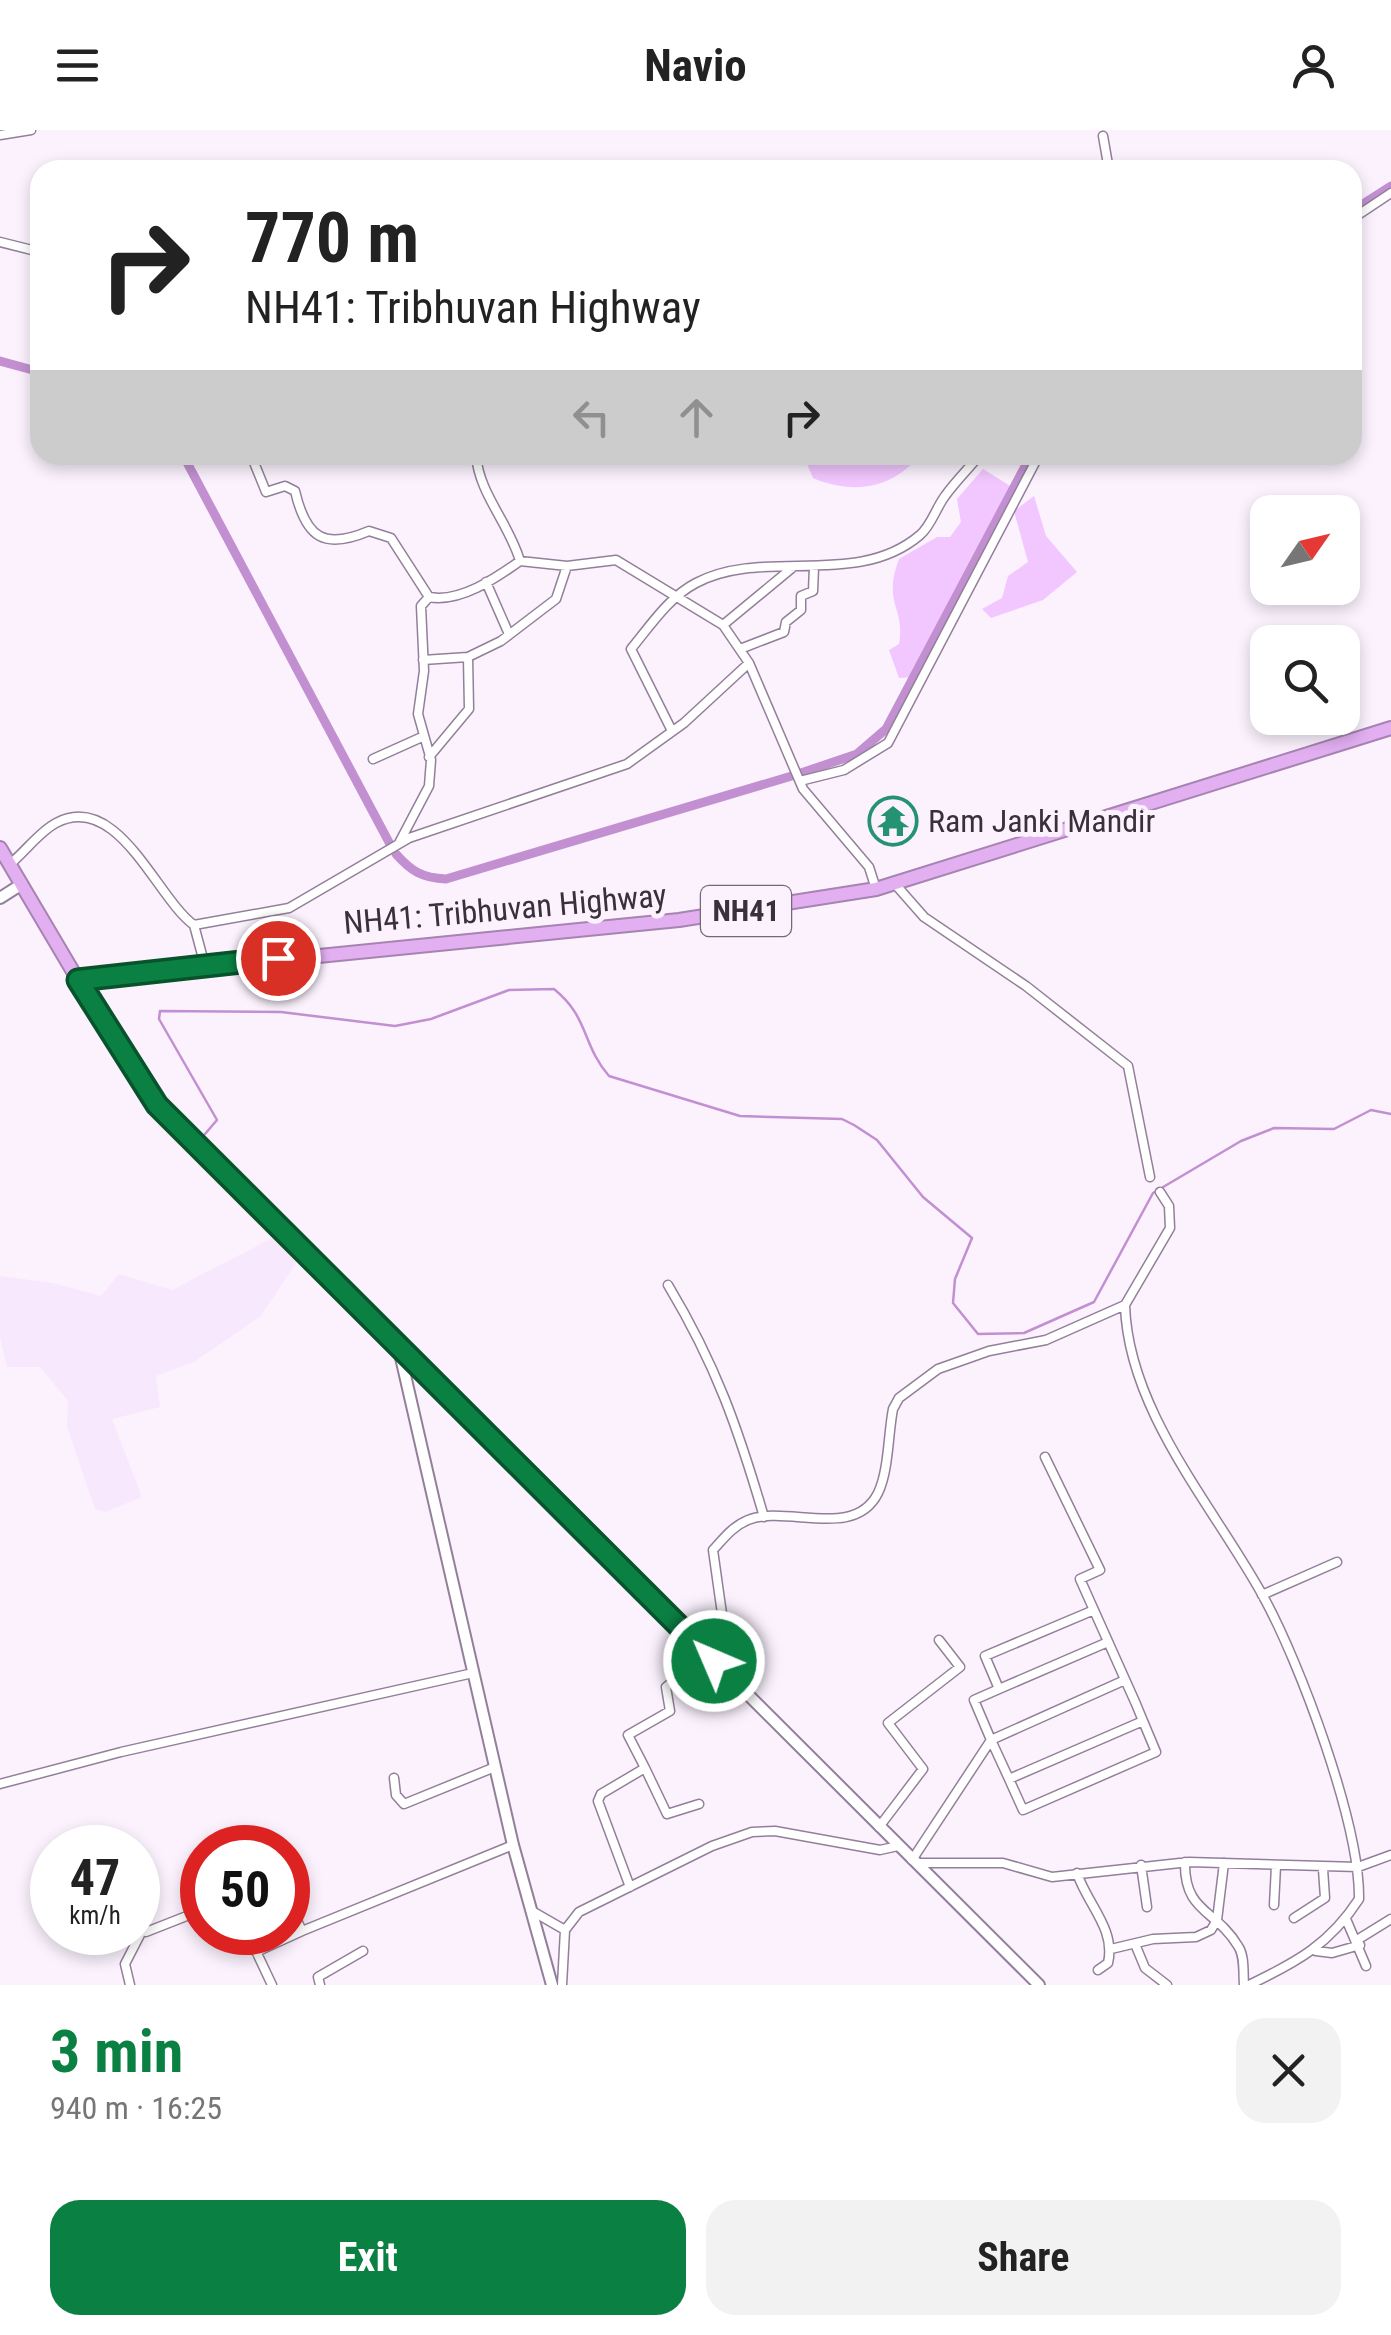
<!DOCTYPE html>
<html lang="en">
<head>
<meta charset="utf-8">
<style>
	:root { --surface:#fff; --page:#f2f2f2; --text:#222; --muted:#767676; --accent:#0b8043 }
	body { margin:0; font-family:"Roboto Condensed",sans-serif; background:var(--page); color:var(--text); height:100vh; display:flex; flex-direction:column; font-size:38px; white-space:nowrap }
	* { box-sizing:border-box; margin:0 }
	p { font-size:32px; color:var(--muted) }
	.icon { flex:none; width:55px; height:55px; fill:none; stroke:currentColor; stroke-width:2; stroke-linecap:round; stroke-linejoin:round }
	.map { position:relative; height:1855px; overflow:hidden }
	.details { display:flex; flex-direction:column; background:var(--surface); flex:1 }
	.details>* { flex:none }
	.banner { position:absolute; left:30px; top:30px; width:1332px; height:305px; border-radius:30px; box-shadow:0 5px 15px #0003; background:#fff; color:var(--text); overflow:hidden }
	.needle { width:65px; rotate:56deg }
	.fabs { position:absolute; left:1250px; top:365px; display:grid; gap:20px }
	.fabs a { display:grid; place-items:center; width:110px; height:110px; border-radius:20px; background:var(--surface); box-shadow:0 5px 15px #0003; font-size:50px }
	.speed { position:absolute; left:30px; top:1695px; display:flex; gap:20px; font-size:50px; font-weight:700; text-align:center }
	.speed>* { display:grid; place-content:center; width:130px; height:130px; border-radius:50%; background:var(--surface); box-shadow:0 5px 15px #0003; line-height:1 }
	.speed small { font-size:25px; font-weight:400 }
	.speed .limit { border:15px solid #d22; background:#fff; color:#111 }
	.pin { position:absolute; display:grid; place-items:center; width:85px; height:85px; color:#fff; margin:-42px; border:5px solid #fff; border-radius:50%; box-shadow:0 2px 10px #0007 }
	.me { position:absolute; width:110px; margin:-55px; rotate:315deg; stroke-linejoin:round; filter:drop-shadow(0 0 8px #0008) }
	.turn { display:flex; align-items:center; gap:35px; height:210px; padding:0 50px; font-size:45px }
	.turn .icon { width:130px; height:130px; stroke-width:2.5 }
	.turn b { display:block; font-size:70px; line-height:85px }
	.lanes { display:flex; align-items:center; height:95px; padding:0 50px; background:#0003; justify-content:center; gap:50px; direction:ltr }
	.lanes .off { opacity:.35 }
	.round { display:grid; place-items:center; flex:none; width:105px; height:105px; border-radius:30px; background:var(--page) }
	.head { display:flex; align-items:center; justify-content:space-between; height:170px; padding:0 50px }
	h1 { font-size:60px; font-weight:700; line-height:75px; color:var(--accent) }
	.cta { display:flex; gap:20px; margin-top:auto; padding:20px 50px }
	.cta a { flex:1; height:115px; border-radius:30px; background:var(--accent); color:#fff; font-size:40px; font-weight:700; line-height:115px; text-align:center }
	.cta a+a { background:var(--page); color:var(--text) }
	header { display:flex; justify-content:space-between; align-items:center; height:130px; padding:0 50px; background:var(--surface); font-size:45px; font-weight:700 }
	.map>svg:first-child { display:block }
	.built { fill:#f8e8fd }
	.green { fill:#f2c6ff }
	.lines { fill:none; stroke-linecap:round; stroke-linejoin:round }
	.stream { stroke:#c290d1; stroke-width:2.5 }
	.canal { stroke:#c290d1; stroke-width:9 }
	.street-casing { stroke:#937f99; stroke-width:11 }
	.secondary-casing { stroke:#937f99; stroke-width:14 }
	.highway-casing { stroke:#a783b2; stroke-width:16 }
	.street { stroke:#fff; stroke-width:8 }
	.secondary { stroke:#fff; stroke-width:10 }
	.highway { stroke:#e2aff1; stroke-width:12 }
	.route-casing { stroke:#07532c; stroke-width:25 }
	.route { stroke:#0b8043; stroke-width:18 }
	.labels { text-anchor:middle; stroke-width:10; stroke-linejoin:round; paint-order:stroke }
	.shield { fill:#fbf2fe; stroke:#736a76; stroke-width:2.5 }
	.shield-label { font-size:30px; font-weight:bold; fill:#39303c }
	.poi-label { font-size:32px; fill:#39303c; stroke:#fbf2fe; text-anchor:start }
	.street-label { font-size:32px; fill:#39303c; stroke:#fbf2fe }
</style>
</head>
<body>
<header><svg class="icon" aria-label="menu" viewBox="0 0 24 24"><path d="M4 6h16M4 12h16M4 18h16"/></svg>Navio<svg class="icon" aria-label="person" viewBox="0 0 24 24"><circle cx="12" cy="8" r="4"/><path d="M4 21q1-7 8-7t8 7"/></svg></header>
<div class="map">
<svg width="1391" height="1855" viewBox="0 0 1391 1855">
	<rect width="100%" height="100%" fill="#fbf2fe"/>
	<path class="built" d="M276,1106L296,1133L261,1186L194,1232L156,1246L160,1277L112,1289L142,1367L105,1382L95,1379L67,1297L68,1271L40,1237H7L0,1207V1146L53,1153L101,1166L119,1144L172,1160Z"/>
	<path class="green" d="M920,325C892,359 853,365 813,348L804,327Z
		M983,339L1015,359L914,547L899,548L889,520L899,514C906,478 882,474 899,429L937,407H950L961,392L957,369Z
		M1034,366L1046,406L1077,442L1043,470L991,488L982,479L1002,468L1008,446L1028,432L1014,381Z"/>
	<g class="lines">
		<path class="stream" d="M205,1004L217,990L159,889L160,881L281,882L395,896L431,889L509,860L554,859C589,887 582,915 609,946L740,986L842,989L854,995L877,1010L923,1067L972,1108L955,1149L953,1173L978,1204L1024,1203L1094,1172L1153,1063L1241,1011L1274,998L1334,999L1371,980L1391,984"/>
		<path class="canal" d="M1352,81L1391,56
			M0,231L40,242
			M183,325L391,716
			M801,643L857,624L886,599L1031,325
			M396,724C411,741 422,748 446,749L795,645"/>
		<g class="street-casing">
			<path id="street" d="M0,5L31,0
				M1103,6L1109,40
				M1352,89L1391,63
				M0,112L40,122
				M251,325L266,362L285,356L295,361C306,408 324,420 369,401L391,408L429,467
				M476,325C479,364 509,393 520,431L567,436L616,430L723,495L749,533L803,659L869,737L876,759
				M486,452L508,502
				M723,495L792,438
				M740,519L784,502L786,492L801,480V466L813,461L814,437
				M423,530L468,527L501,511L556,469L567,436
				M672,601L631,519C650,496 669,467 696,453C764,417 857,459 920,405C931,396 936,378 945,366C955,352 968,339 980,325
				M429,627L469,579L468,527
				M373,629L422,607
				M800,651L844,640L888,613L1039,325
				M399,713L429,656L431,630L418,584L424,541L421,476L429,467C460,473 496,448 520,431
				M10,734C25,722 39,702 56,693C118,660 157,769 194,795
				M895,754L924,787L1026,856L1128,936L1150,1047
				M205,836L194,795L289,778L409,708L627,634L684,593L749,533
				M668,1155C716,1235 738,1298 764,1387
				M1125,1175C1128,1281 1214,1377 1263,1466C1300,1533 1360,1694 1359,1769C1330,1814 1297,1832 1249,1855
				M1045,1327L1100,1440L1080,1449L1136,1574L1143,1591L1009,1649L991,1610L1125,1550
				M1262,1465L1337,1432
				M1094,1480L985,1526L999,1559L1108,1512
				M714,1531L723,1491L713,1420C724,1408 733,1396 748,1390C786,1374 854,1411 878,1363C889,1340 888,1304 893,1279L899,1268L938,1239L989,1221L1046,1210L1125,1175L1170,1098L1169,1076L1160,1062
				M645,1638L667,1684L699,1674
				M394,1648L396,1665L404,1674L495,1637
				M1009,1649L1023,1680L1156,1622L1143,1591
				M0,1654L121,1622L473,1543
				M879,1697L923,1639L888,1593L960,1537L939,1510
				M912,1730L991,1610L974,1570L999,1559
				M1185,1732C1184,1783 1216,1779 1238,1816C1245,1826 1243,1843 1244,1855
				M917,1733H1003L1052,1747L1189,1732L1358,1737L1391,1725
				M1141,1735L1147,1777
				M1077,1743C1087,1774 1116,1799 1108,1833L1098,1840
				M630,1757L598,1671L601,1664L645,1638L628,1605L670,1581L666,1557L707,1524
				M288,1771L302,1801L513,1715
				M1274,1775L1276,1736
				M532,1781L565,1800
				M1294,1788L1325,1768L1323,1739
				M1346,1789L1366,1836
				M138,1793L146,1802L202,1780
				M247,1802L272,1855
				M1357,1810L1391,1789
				M1135,1814L1145,1838L1167,1855
				M1111,1819L1153,1809L1196,1807L1211,1800L1217,1790L1224,1733
				M1316,1821L1332,1823L1360,1815
				M256,1822L302,1801
				M130,1855L125,1834L143,1799
				M320,1855L318,1847L363,1821
				M562,1855L565,1800L579,1782L712,1716L752,1702L775,1701L880,1720L898,1716"/>
		</g>
		<g class="secondary-casing">
			<path id="secondary" d="M0,768L22,754
				M78,850L157,975L1039,1855
				M399,1219L513,1715L552,1855"/>
		</g>
		<g class="highway-casing">
			<path id="highway" d="M0,718L78,850L679,790L876,759L1391,598"/>
		</g>
		<use href="#street" class="street"/>
		<use href="#secondary" class="secondary"/>
		<use href="#highway" class="highway"/>
	</g>
	<g class="lines">
		<g class="route-casing">
			<path id="route" d="M278,828L78,850L157,975L714,1531"/>
		</g>
		<use href="#route" class="route"/>
	</g>
	<defs>
		<g id="temple-ring" transform="scale(2.5)"><circle r="9.5" fill="#fbf2fe" stroke="#259272" stroke-width="1.5"/><path d="M0-6L5-2H3V0L6.5 2.5H4V6H1.5V3h-3V6H-4V2.5H-6.5L-3 0V-2H-5Z" fill="#259272"/></g>
	</defs>
	<g fill-rule="evenodd">
		<use href="#temple-ring" x="893" y="691"/>
	</g>
	<g class="labels">
		<rect class="shield" x="701" y="756" width="90" height="50" rx="8"/>
		<g class="shield-label">
			<text x="746" y="791">NH41</text>
		</g>
		<g class="poi-label">
			<text x="928" y="702">Ram Janki Mandir</text>
		</g>
		<g class="street-label">
			<text transform="translate(505 779) rotate(-5)" y="11">NH41: Tribhuvan Highway</text>
		</g>
	</g>
</svg>
<div class="fabs">
<a><svg class="needle" viewBox="-14 -14 28 28"><path d="M0-13l5 13h-10z" fill="#e53935"/><path d="M0 13l5-13h-10z" fill="#767676"/></svg></a>
<a><svg class="icon" aria-label="search" viewBox="0 0 24 24"><circle cx="10" cy="10" r="6"/><path d="M15 15l6 6"/></svg></a>
</div>
<div class="speed"><div>47<small>km/h</small></div><div class="limit">50</div></div>
<div class="pin" style="left:278px;top:828px;background:#d93025"><svg class="icon" aria-label="arrive" viewBox="0 0 24 24"><path d="M6 21V4h12l-3 4 3 4H6"/></svg></div>
<svg class="me" style="left:714px;top:1531px" viewBox="-20 -20 40 40"><circle r="17" fill="#0b8043" stroke="#fff" stroke-width="3"/><path d="M0-11L8 9 0 5-8 9z" fill="#fff"/></svg>
<div class="banner">
<div class="turn"><svg class="icon" aria-label="right" viewBox="0 0 24 24"><path d="M7 20v-9h11M14 6l5 5-5 5"/></svg><div><b>770 m</b>NH41: Tribhuvan Highway</div></div>
<div class="lanes"><svg class="icon off" aria-label="left" viewBox="0 0 24 24"><path d="M17 20v-9H6M10 6l-5 5 5 5"/></svg><svg class="icon off" aria-label="ahead" viewBox="0 0 24 24"><path d="M12 20V5M6 11l6-6 6 6"/></svg><svg class="icon" aria-label="right" viewBox="0 0 24 24"><path d="M7 20v-9h11M14 6l5 5-5 5"/></svg></div>
</div>
</div>
<section class="details">
<div class="head"><div><h1>3 min</h1><p>940 m · 16:25</p></div><a class="round"><svg class="icon" aria-label="close" viewBox="0 0 24 24"><path d="M6 6l12 12M18 6L6 18"/></svg></a></div>
<div class="cta"><a>Exit</a><a>Share</a></div>
</section>
</body>
</html>
